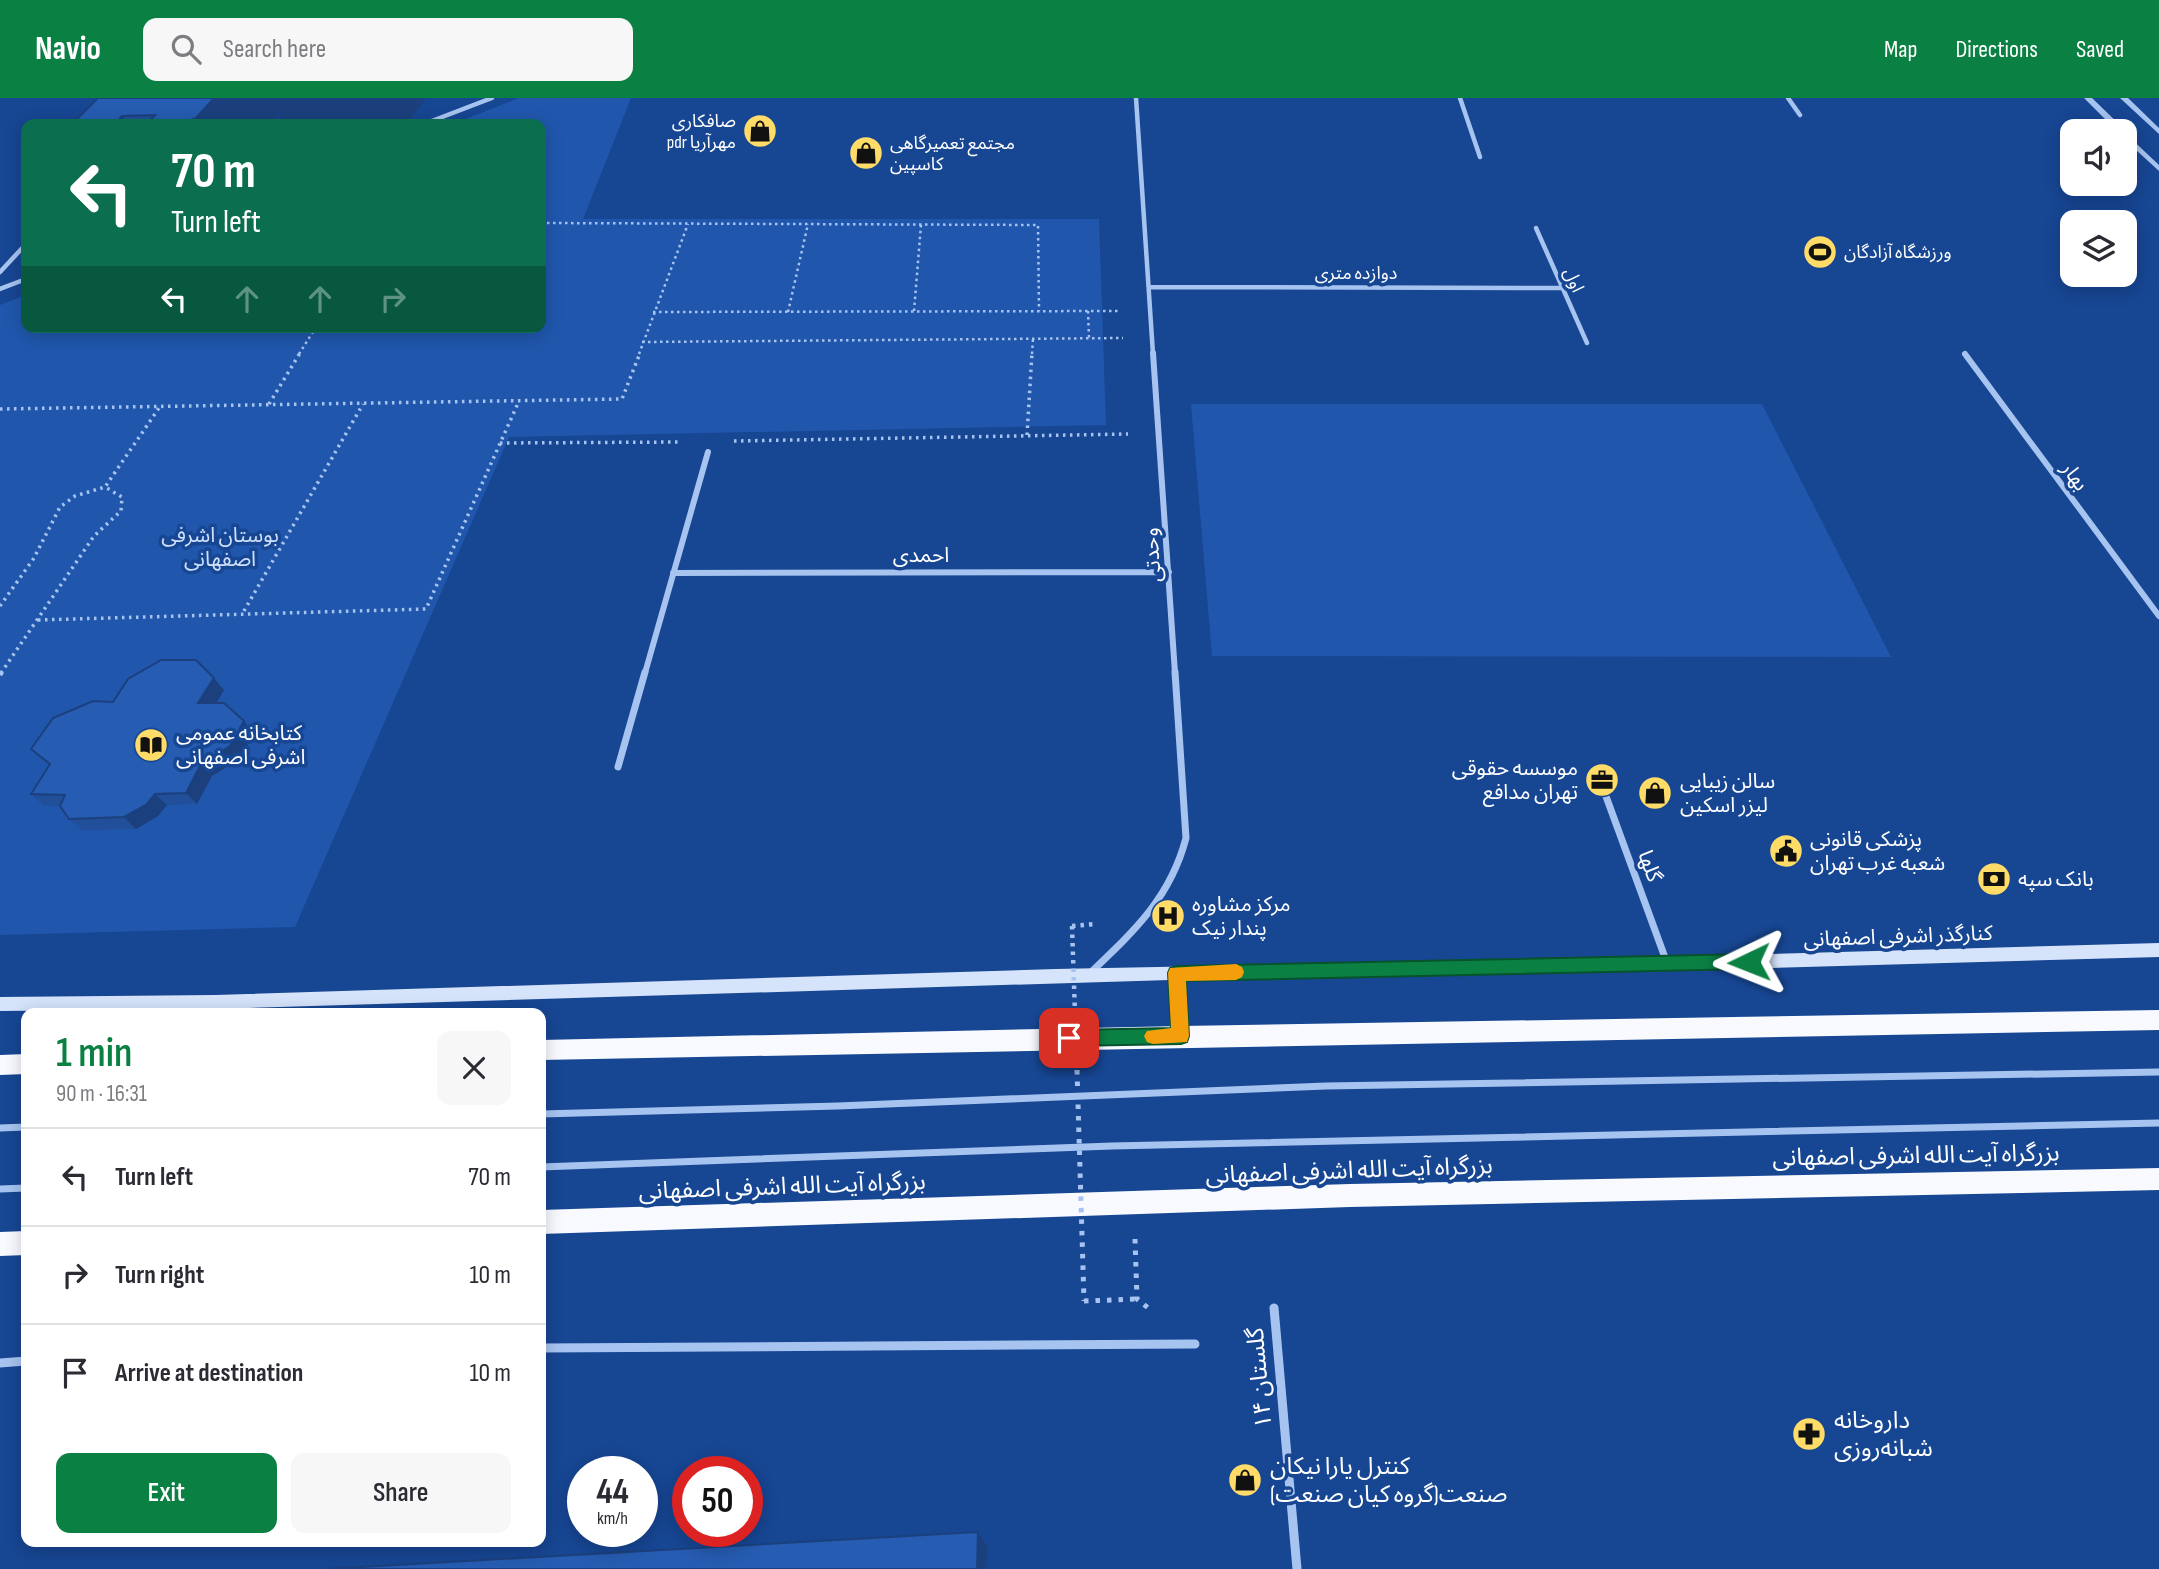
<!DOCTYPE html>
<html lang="en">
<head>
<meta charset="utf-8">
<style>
	:root { --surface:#fff; --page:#f7f7f7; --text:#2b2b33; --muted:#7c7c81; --line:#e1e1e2; --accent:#0b8043 }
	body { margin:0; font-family:"Sofia Sans Condensed","Noto Sans Arabic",sans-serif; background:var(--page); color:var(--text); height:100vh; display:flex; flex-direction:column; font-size:26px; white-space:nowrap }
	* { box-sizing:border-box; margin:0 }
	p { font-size:23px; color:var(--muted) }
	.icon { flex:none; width:38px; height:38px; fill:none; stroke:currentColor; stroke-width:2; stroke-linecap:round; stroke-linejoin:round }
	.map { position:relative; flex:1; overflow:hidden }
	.side { position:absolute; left:21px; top:910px; width:525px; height:539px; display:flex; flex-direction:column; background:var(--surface); border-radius:14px; box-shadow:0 4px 18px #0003 }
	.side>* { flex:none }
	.banner { position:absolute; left:21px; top:21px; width:525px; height:214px; border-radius:14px; box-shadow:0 4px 18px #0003; background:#0b6e4f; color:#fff; overflow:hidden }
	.controls { position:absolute; left:2060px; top:21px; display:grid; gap:14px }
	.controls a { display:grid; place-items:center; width:77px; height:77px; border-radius:14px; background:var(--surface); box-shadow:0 4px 18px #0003; font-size:35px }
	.speed { position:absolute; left:567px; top:1358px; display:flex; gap:14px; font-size:35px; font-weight:700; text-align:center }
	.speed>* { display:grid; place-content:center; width:91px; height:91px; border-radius:50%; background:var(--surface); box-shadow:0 4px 18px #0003; line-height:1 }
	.speed small { font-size:18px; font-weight:400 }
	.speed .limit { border:10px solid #d22; background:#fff; color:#111 }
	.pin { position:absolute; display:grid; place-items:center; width:60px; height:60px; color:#fff; margin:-30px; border-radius:14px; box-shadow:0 4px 10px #0006 }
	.me { position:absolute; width:77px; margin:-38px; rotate:268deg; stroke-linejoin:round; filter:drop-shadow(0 0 5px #0008) }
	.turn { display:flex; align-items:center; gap:24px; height:147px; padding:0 35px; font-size:32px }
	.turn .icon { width:91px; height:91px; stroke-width:2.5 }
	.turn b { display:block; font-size:49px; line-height:60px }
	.lanes { display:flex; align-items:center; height:66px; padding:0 35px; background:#0003; justify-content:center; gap:35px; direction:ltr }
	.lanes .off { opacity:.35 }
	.round { display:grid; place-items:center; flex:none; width:74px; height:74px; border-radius:14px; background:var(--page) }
	.summary { display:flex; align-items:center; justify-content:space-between; height:119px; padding:0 35px }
	h1 { font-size:42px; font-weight:600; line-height:52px; color:var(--accent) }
	.button { display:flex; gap:14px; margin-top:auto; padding:14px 35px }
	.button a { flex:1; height:80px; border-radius:14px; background:var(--accent); color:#fff; font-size:28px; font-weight:600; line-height:80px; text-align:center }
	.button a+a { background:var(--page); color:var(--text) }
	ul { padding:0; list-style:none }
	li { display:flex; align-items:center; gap:21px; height:98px; padding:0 35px; border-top:2px solid var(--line) }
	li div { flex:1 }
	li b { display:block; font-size:26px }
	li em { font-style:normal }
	header { display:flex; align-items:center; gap:42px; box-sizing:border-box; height:98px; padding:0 35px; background:var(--accent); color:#fff }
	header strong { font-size:33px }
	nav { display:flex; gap:38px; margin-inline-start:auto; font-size:24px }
	.search { width:490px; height:63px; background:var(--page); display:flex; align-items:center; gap:18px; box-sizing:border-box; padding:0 24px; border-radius:14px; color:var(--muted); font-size:26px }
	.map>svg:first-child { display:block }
	.green { fill:#2057ad }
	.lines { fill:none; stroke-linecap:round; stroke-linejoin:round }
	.path-far3 { stroke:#a7c4f0; stroke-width:2.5; stroke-dasharray:2.5 3.5; stroke-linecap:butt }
	.path-far2 { stroke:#a7c4f0; stroke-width:3.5; stroke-dasharray:2.5 4.5; stroke-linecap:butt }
	.path-far1 { stroke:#a7c4f0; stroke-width:4.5; stroke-dasharray:3.5 5; stroke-linecap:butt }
	.path { stroke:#a7c4f0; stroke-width:5; stroke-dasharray:4.5 7; stroke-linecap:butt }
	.service { stroke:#a7c4f0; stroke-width:7 }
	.minor-far3 { stroke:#a7c4f0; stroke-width:4.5 }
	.minor-far2 { stroke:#a7c4f0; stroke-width:6 }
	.minor-far1 { stroke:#a7c4f0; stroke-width:7 }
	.minor { stroke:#a7c4f0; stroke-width:9 }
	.tertiary { fill:#a7c4f0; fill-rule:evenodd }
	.secondary { fill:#d5e3fb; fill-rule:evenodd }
	.trunk { fill:#f8faff; fill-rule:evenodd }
	.path-bridge-far1 { stroke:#a7c4f0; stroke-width:4.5; stroke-dasharray:3.5 5; stroke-linecap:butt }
	.path-bridge { stroke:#a7c4f0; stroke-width:5; stroke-dasharray:4.5 7; stroke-linecap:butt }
	.wall { fill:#214f99 }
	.shaded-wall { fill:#1b407d }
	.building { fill:#265cb2; stroke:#1b407d; stroke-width:2 }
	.route { fill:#0b8043; stroke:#07532c; stroke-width:2 }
	.slow { fill:#f59e0b }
	.labels { text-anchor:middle; stroke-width:7; stroke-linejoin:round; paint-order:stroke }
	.far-poi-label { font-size:18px; fill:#fff; stroke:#174693; text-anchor:start }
	.far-street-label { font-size:18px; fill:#fff; stroke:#174693 }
	.street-label { font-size:21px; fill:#fff; stroke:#174693 }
	.park-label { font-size:21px; fill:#cee0fb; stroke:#174693 }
	.poi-label { font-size:21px; fill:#fff; stroke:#174693; text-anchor:start }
	.near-street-label { font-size:24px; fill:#fff; stroke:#174693 }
	.near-poi-label { font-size:24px; fill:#fff; stroke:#174693; text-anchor:start }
</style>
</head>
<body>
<header>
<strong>Navio</strong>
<div class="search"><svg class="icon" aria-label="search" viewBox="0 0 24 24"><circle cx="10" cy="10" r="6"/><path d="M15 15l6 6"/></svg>Search here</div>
<nav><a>Map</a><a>Directions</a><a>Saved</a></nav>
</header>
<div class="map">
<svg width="2159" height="1471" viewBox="0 0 2159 1471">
	<rect width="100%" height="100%" fill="#174693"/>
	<path class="green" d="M519,0H631L583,121H1099L1106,327L509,339L295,829L0,837V207L26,197V229H541V26H453Z
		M1191,306H1762L1891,559L1212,558Z"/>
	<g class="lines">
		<path class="path-far3" d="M541,125L1038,127L1039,213
			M914,213L921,127
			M1088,213L1089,240
			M653,214L1121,213
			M788,214L808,126
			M642,244L1123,240
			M299,256L316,229
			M639,256L688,126
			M1032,256L1033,241"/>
		<path class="path-far2" d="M269,306L300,255
			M0,311L622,301L640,255
			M1027,337L1032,255
			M734,343L1128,336
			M500,345L680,344
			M0,508L34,460L60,409L75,398L105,389
			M244,513L363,306
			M38,522L426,511L519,303
			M1,575L94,438L121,413L122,399L105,389L159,310"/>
		<path class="path-far1" d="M0,577L2,574
			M1072,828L1096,826"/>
		<path class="path" d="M1135,1141L1137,1201L1152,1213
			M1084,1203L1137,1201"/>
		<path class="service" d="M541,1016L838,1008L1326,988L2159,974
			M0,1030L26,1029
			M541,1069L1112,1048L2159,1025
			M0,1091L26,1090"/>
		<path class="minor-far3" d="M1136,0L1153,256
			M1460,0L1480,59
			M1788,0L1800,17
			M424,26L492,0
			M1536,130L1587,245
			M0,174L26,146
			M1149,189L1562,190
			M0,191L26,181"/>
		<path class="minor-far2" d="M1153,255L1175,575
			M1965,256L2159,518
			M673,475L1169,474
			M645,575L708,354"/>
		<path class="minor-far1" d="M618,669L645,574
			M1600,682L1667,865
			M1089,876C1133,834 1170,801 1186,740L1175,574"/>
		<path class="minor" d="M1274,1210L1297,1471
			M541,1250L1195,1246
			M0,1265L26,1263"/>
		<path class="tertiary" d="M2084,0H2092L2124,31L2125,33H2117Z
			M2120,0H2128L2159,30V36Z
			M2124,34L2159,67V73L2124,41Z"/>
		<path class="secondary" d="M2159,845V859L1667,873L1185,882L1189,938L1187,943L1181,945L1175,943L1173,938L1170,882L215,911L0,913V899L215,897L1055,871L1667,859Z"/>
		<path class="trunk" d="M2159,912V932L541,962V942L1181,928Z
			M26,956V976L0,977V957Z
			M2159,1070V1092L1350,1109L541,1136V1112L1350,1086Z
			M26,1133V1157L0,1158V1134Z"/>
		<path class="path-bridge-far1" d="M1072,828L1077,974"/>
		<path class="path-bridge" d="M1077,972L1084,1203"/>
	</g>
	<path class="wall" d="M98,0L411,20L280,17L272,26H72Z
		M224,592L217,605L254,635L241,660L212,678L197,706L167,707L158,718L136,731L82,732L69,721L60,708H44L31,696L49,667L31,651L113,604Z"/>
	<path class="shaded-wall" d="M214,0H426L411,20L395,26H284L280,17L272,26H184L183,25Z
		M122,18L127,26H115Z
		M214,580L224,592L209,617L198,605Z
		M244,623L254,635L241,660L212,678L197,706L186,695L201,666Z
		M155,696L167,707L158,718L136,731L124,719Z
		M978,1434L987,1448L986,1471H977Z"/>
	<path class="building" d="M98,0H214L196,20L183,25H147L155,17L122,18L115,26H72Z
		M161,562H196L214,580L198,605H224L244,623L230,648L201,666L186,695L155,696L146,707L124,719L69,721L60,708L65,697L31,696L50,666L31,651L53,620L93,603L113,604L128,581Z
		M978,1434L977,1471H326Z"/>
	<path class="route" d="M1749,856L1755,858L1757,864L1755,869L1749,871L1186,883L1189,938L1187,944L1181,946L1069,948L1063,946L1060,940L1063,935L1069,932L1171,930L1168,875L1170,870L1177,868Z"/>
	<path class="slow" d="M1236,866L1242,869L1244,874L1242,879L1236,882L1186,883L1189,938L1187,944L1153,946L1147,944L1144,938L1147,933L1171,930L1168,875L1170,870Z"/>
	<defs>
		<g id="shop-disc" transform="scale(1.75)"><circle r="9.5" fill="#ffdc67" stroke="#174693"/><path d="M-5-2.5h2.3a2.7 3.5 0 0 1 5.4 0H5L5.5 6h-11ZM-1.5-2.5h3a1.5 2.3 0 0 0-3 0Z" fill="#111"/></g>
		<g id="stadium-disc" transform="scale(1.75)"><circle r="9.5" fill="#ffdc67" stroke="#174693"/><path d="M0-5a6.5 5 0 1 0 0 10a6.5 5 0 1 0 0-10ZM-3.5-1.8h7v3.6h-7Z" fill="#111"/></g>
		<g id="library-disc" transform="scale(1.75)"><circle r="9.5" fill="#ffdc67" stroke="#174693"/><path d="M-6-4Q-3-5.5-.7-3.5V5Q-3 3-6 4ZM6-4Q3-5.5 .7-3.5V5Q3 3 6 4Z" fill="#111"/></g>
		<g id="office-disc" transform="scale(1.75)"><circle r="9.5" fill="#ffdc67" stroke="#174693"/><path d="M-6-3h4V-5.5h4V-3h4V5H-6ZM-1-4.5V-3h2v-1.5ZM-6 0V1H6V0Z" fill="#111"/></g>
		<g id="civic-disc" transform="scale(1.75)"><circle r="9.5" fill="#ffdc67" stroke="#174693"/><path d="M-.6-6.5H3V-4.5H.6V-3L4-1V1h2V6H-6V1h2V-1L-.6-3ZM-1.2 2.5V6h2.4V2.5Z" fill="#111"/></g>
		<g id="bank-disc" transform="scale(1.75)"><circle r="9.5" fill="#ffdc67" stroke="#174693"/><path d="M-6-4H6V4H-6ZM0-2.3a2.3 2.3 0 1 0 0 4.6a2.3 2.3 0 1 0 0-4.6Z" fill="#111"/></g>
		<g id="hospital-disc" transform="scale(1.75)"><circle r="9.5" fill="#ffdc67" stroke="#174693"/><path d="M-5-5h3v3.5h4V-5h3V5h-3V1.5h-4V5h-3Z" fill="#111"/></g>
		<g id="pharmacy-disc" transform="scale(1.75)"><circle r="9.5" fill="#ffdc67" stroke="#174693"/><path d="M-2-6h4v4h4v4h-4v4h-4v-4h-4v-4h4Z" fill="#111"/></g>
	</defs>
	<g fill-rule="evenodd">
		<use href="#shop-disc" x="760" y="33"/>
		<use href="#shop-disc" x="866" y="55"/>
		<use href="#stadium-disc" x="1820" y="154"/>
		<use href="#library-disc" x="151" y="647"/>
		<use href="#office-disc" x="1602" y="682"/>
		<use href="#shop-disc" x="1655" y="695"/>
		<use href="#civic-disc" x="1786" y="753"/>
		<use href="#bank-disc" x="1994" y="781"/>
		<use href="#hospital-disc" x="1168" y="818"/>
		<use href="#pharmacy-disc" x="1809" y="1336"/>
		<use href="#shop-disc" x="1245" y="1382"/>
	</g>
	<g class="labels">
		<g class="far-poi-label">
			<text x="736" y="29" text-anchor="end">صافکاری<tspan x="736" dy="21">pdr مهرآریا</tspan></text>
			<text x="890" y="51">مجتمع تعمیرگاهی<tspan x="890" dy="21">کاسپین</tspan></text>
			<text x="1844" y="160">ورزشگاه آزادگان</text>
		</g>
		<g class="far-street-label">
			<text x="1356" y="181">دوازده متری</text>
			<text transform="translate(1574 182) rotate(66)" y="6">اول</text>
		</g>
		<g class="street-label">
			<text transform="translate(2075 378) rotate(54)" y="7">بهار</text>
			<text x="921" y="464">احمدی</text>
			<text transform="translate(1152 457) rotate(-94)" y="7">وحدتی</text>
			<text transform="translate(1650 768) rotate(70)" y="7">گلها</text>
			<text transform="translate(1898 838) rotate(-2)" y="7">کنارگذر اشرفی اصفهانی</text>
		</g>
		<g class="park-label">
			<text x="220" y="444">بوستان اشرفی<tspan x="220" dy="24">اصفهانی</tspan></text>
		</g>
		<g class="poi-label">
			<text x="176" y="642">کتابخانه عمومی<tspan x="176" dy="24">اشرفی اصفهانی</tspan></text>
			<text x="1578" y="677" text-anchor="end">موسسه حقوقی<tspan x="1578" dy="24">تهران مدافع</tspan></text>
			<text x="1680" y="690">سالن زیبایی<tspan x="1680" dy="24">لیزر اسکین</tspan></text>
			<text x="1810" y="748">پزشکی قانونی<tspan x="1810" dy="24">شعبه غرب تهران</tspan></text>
			<text x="2018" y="788">بانک سپه</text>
			<text x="1192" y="813">مرکز مشاوره<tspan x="1192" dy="24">پندار نیک</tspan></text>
		</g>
		<g class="near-street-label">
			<text transform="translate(1916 1057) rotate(-1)" y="8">بزرگراه آیت الله اشرفی اصفهانی</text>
			<text transform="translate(1349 1072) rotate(-2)" y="8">بزرگراه آیت الله اشرفی اصفهانی</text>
			<text transform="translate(782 1088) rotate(-2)" y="8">بزرگراه آیت الله اشرفی اصفهانی</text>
			<text transform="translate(1259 1280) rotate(-95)" y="8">گلستان ۱۴</text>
		</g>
		<g class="near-poi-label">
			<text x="1834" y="1330">داروخانه<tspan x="1834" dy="28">شبانه‌روزی</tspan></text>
			<text x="1270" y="1376">کنترل یارا نیکان<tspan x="1270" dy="28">صنعت(گروه کیان صنعت)</tspan></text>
		</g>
	</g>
</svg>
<div class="controls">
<a><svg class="icon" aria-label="sound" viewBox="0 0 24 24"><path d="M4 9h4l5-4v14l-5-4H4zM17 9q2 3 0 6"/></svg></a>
<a><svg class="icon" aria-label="layers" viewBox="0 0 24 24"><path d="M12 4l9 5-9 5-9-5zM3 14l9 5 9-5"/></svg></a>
</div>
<div class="speed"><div>44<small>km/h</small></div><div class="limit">50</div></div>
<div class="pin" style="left:1069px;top:940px;background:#d93025"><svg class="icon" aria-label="arrive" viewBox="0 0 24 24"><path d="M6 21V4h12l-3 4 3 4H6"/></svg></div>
<svg class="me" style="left:1749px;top:864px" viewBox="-20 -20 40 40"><path d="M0-17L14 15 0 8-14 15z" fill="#0b8043" stroke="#fff" stroke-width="4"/></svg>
<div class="banner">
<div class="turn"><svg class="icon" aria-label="left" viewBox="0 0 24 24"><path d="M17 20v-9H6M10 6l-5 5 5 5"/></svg><div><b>70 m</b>Turn left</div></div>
<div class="lanes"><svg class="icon" aria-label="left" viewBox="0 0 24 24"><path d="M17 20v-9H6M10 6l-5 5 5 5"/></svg><svg class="icon off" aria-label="ahead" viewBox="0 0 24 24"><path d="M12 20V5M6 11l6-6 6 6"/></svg><svg class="icon off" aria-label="ahead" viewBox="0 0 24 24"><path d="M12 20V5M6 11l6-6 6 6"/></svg><svg class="icon off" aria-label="right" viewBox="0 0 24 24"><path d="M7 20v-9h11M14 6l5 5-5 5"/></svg></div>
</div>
<section class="side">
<div class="summary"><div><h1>1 min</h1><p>90 m · 16:31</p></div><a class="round"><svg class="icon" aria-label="close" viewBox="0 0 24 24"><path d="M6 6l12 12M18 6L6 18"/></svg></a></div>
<ul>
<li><svg class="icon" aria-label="left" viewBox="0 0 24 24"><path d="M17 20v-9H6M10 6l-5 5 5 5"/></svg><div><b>Turn left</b></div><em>70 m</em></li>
<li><svg class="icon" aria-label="right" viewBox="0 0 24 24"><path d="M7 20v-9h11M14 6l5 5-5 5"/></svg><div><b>Turn right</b></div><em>10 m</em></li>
<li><svg class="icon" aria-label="arrive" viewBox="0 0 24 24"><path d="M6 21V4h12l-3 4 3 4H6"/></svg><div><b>Arrive at destination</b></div><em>10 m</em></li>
</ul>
<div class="button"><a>Exit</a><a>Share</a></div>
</section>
</div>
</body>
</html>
